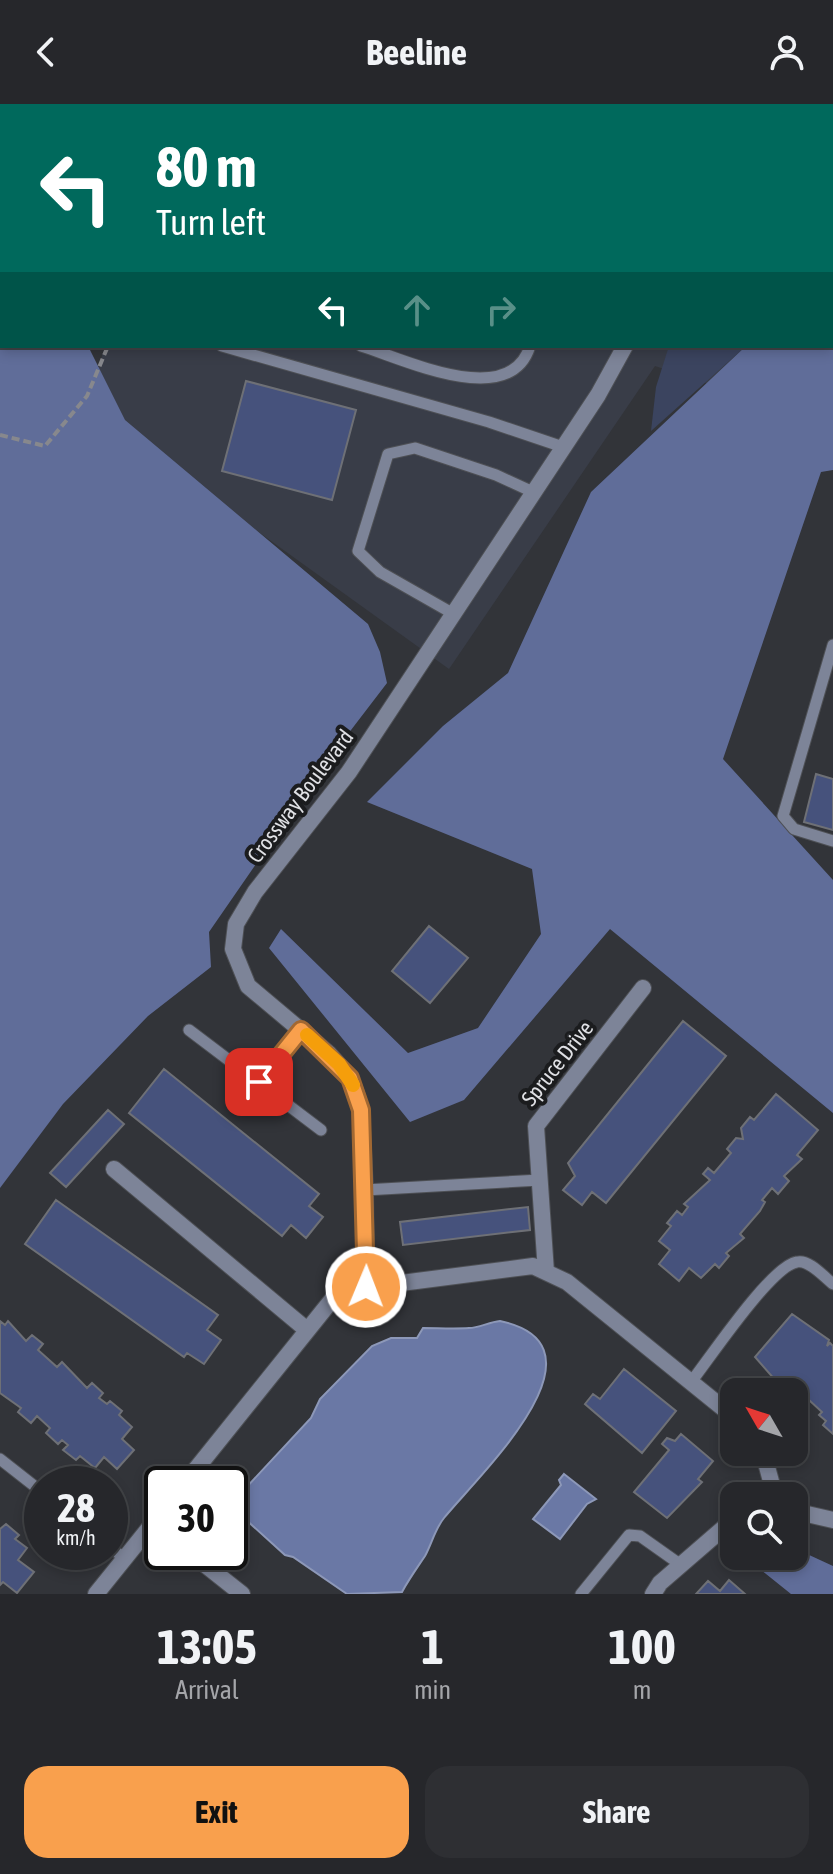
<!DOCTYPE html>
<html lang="en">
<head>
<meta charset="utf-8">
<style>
	:root { --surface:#26272b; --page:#2e2f33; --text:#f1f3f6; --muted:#a4a5a9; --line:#424447; --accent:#f9a04d }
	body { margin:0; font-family:"Asap Condensed",sans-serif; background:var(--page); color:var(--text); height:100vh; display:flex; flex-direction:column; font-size:30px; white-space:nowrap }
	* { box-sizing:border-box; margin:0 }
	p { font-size:26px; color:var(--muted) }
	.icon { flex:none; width:44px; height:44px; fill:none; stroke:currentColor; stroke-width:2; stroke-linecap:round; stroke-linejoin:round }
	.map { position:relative; height:1490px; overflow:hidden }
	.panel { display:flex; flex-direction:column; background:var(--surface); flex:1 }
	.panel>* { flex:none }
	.hud { position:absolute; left:0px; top:0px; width:834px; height:244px; box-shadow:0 4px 12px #0003,0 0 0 2px var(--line); background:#00695c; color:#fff; overflow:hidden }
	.needle { width:52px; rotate:309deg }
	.fabs { position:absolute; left:720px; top:1274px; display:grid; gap:16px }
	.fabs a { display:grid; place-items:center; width:88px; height:88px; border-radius:16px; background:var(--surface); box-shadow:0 4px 12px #0003,0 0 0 2px var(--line); font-size:40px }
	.speed { position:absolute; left:24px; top:1362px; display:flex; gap:16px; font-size:40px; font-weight:700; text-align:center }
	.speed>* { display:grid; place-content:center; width:104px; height:104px; border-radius:50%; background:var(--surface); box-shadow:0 4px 12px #0003,0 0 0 2px var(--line); line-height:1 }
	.speed small { font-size:20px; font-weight:400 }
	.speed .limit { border:4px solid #111; border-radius:12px; background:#fff; color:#111 }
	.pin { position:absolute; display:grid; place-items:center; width:68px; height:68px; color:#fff; margin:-34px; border-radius:16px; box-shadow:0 4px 12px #0006 }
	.me { position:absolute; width:88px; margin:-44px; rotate:1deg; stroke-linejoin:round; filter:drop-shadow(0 0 6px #0008) }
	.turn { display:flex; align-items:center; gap:28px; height:168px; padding:0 24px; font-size:36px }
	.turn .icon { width:104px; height:104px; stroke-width:2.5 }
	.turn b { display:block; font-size:56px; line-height:68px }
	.lanes { display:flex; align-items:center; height:76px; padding:0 24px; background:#0003; justify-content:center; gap:40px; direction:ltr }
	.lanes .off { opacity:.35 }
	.eta { display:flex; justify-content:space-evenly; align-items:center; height:136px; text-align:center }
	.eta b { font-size:48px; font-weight:700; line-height:56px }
	.cta { display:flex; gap:16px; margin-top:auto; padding:16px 24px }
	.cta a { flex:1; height:92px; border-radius:24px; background:var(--accent); color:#111; font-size:32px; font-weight:700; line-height:92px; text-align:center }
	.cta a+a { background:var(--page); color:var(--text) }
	header { display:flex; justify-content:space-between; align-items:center; height:104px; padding:0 24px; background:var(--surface); font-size:36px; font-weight:700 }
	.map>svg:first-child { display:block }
	.built { fill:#393d48 }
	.green { fill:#3b445f }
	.forest { fill:#606d99 }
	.water { fill:#6a78a5; stroke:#8d98b8; stroke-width:2 }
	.building { fill:#46527c; stroke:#6e7076; stroke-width:2 }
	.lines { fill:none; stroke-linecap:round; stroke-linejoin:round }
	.service-casing { stroke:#4e5055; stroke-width:13 }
	.minor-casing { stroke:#4e5055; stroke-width:18 }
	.path { stroke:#87888d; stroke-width:4; stroke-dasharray:8 4; stroke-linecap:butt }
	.service { stroke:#7d8498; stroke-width:11 }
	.minor { stroke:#7d8498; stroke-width:16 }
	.route-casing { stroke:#a26832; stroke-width:20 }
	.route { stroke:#f9a04d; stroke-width:14 }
	.slow { stroke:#f59e0b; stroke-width:14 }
	.labels { text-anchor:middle; stroke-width:8; stroke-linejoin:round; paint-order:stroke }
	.street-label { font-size:22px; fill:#e0e1e5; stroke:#1b1c1e }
</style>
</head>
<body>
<header><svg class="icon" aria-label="back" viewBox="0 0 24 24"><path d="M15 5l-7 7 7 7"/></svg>Beeline<svg class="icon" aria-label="person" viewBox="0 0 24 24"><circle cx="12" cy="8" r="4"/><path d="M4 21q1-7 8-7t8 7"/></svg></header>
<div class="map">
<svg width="833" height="1490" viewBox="0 0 833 1490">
	<rect width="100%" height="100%" fill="#323439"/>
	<path class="built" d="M0,0H833V321L655,262L449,565L86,304L105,242H832V2H2V58Z"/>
	<path class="green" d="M669,242H746L651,327L656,283Z"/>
	<path class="forest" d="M0,65L2,242H88L125,316L368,520L380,548L387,579L325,660L209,828L211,863L148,912L63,1000L0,1084Z
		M833,150V366L821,368L723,655L833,776V1009L610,825L464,996L410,1018L269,844L281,825L408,949L478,924L541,830L532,765L367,698L443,622L508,569L591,388L746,242H832Z
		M794,1444L833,1462V1490H791L746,1454L794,1452Z"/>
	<path class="water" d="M500,1217C618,1242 476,1374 444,1414C435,1425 432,1439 425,1452C417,1464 409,1475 402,1488L347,1490L293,1453L285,1451L244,1414L242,1388L311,1314L320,1295L372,1242L391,1234H417L423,1224C437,1224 455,1225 469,1224C479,1224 489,1218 500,1217Z
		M564,1370L596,1395L587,1400L560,1435L533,1415L561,1381L559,1376Z"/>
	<path class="building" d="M99,0H197L98,2Z
		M246,277L356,306L332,396L222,367Z
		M816,670L833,675V726L804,718Z
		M429,822L468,854L430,899L392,867Z
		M683,917L726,952L606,1099L592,1088L582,1101L563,1086L575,1072L568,1059Z
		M164,965L319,1090L309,1102L323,1113L306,1134L291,1121L282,1132L129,1009Z
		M776,990L818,1026L797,1051L802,1055L784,1072L789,1077L778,1090L772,1084L762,1096L765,1098L760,1107L740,1130L744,1134L726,1149L729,1152L719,1164L715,1160L701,1174L689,1164L679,1177L659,1160L670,1146L659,1137L671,1122L667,1119L677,1107L682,1111L688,1103L684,1100L710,1076L703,1070L708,1064L714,1069L731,1049L727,1045L736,1034L743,1035L741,1024L750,1013L754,1016Z
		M108,1006L124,1020L66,1083L50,1069Z
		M56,1096L218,1211L207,1226L221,1236L204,1260L187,1249L184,1253L25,1140Z
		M528,1103L530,1126L403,1141L400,1118Z
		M792,1210L829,1236L827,1242L830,1239L833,1242V1330L823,1321L826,1317L819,1311L822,1308L809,1296L805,1301L794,1291L798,1285L793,1281L789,1286L783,1285L755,1253Z
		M0,1217L5,1221L8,1217L26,1237L32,1231L43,1240L38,1246L57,1263L62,1258L87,1284L92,1279L103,1289L99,1294L107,1300L110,1297L122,1307L119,1311L132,1323L122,1335L134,1346L117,1365L104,1353L95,1364L80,1352L76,1356L63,1346L68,1341L62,1336L58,1340L46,1329L50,1324L37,1312L31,1319L18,1308L21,1304L0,1289Z
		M624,1265L676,1307L642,1349L585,1300L593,1290L600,1295Z
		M681,1330L713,1357L698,1375L702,1378L667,1414L634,1388L669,1346L662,1340L667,1334L675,1337Z
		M6,1420L19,1431L15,1435L27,1444L18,1456L34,1468L17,1489L3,1478L0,1481V1425Z
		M729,1476L745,1490H696L708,1477L720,1487Z"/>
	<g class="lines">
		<g class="service-casing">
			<path id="service" d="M18,0L19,2
				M227,2L228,0
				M595,2V0
				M222,242L489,318L563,343
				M361,242C404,255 510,307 530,242
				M452,509L380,468L358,447L388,350L415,344L496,371L533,388
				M833,541L783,712L794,725L833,737
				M189,926L321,1026
				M259,978L301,926
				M365,1086L540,1076
				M691,1278C710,1254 771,1162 797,1158C809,1155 824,1173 833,1180
				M0,1355L42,1388
				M110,1443L124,1454
				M581,1490L629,1431L640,1432L681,1461"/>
		</g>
		<g class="minor-casing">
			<path id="minor" d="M694,2V0
				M114,1065L307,1226
				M546,1168L536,1022L643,884
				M366,1183L365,1086L361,1006L356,989L350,974L329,950L248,882L233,845L236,820L255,788L349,668L598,291L625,242
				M763,1348L775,1392
				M184,1380L339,1187L533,1162L567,1178L734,1313
				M794,1407L833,1416
				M189,1448L242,1490
				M96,1490L162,1408
				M653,1490L660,1479L734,1415"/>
		</g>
		<path class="path" d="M0,331L45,342L87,292L108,242"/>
		<use href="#service" class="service"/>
		<use href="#minor" class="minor"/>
	</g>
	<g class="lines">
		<g class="route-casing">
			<path id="route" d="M259,978L301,926L350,974L361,1006L366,1183"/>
		</g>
		<use href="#route" class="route"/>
		<path class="slow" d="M307,931L339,960L353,981"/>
	</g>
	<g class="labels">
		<g class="street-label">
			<text transform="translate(300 692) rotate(-53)" y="8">Crossway Boulevard</text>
			<text transform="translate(557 959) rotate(-52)" y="8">Spruce Drive</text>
		</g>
	</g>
</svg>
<div class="fabs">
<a><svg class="needle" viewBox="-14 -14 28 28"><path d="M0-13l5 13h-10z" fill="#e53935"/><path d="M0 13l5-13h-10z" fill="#a4a5a9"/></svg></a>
<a><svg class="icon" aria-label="search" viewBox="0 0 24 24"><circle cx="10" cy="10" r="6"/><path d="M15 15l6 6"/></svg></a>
</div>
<div class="speed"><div>28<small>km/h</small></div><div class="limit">30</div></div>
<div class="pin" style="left:259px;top:978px;background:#d93025"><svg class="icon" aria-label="arrive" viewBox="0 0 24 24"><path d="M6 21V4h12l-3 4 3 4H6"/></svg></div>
<svg class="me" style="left:366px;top:1183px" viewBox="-20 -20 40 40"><circle r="17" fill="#f9a04d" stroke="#fff" stroke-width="3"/><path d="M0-11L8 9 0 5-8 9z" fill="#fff"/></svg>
<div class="hud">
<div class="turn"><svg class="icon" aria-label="left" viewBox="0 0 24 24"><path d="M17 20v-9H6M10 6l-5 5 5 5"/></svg><div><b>80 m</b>Turn left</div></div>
<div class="lanes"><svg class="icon" aria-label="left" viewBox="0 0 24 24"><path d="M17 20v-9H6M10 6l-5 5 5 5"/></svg><svg class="icon off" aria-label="ahead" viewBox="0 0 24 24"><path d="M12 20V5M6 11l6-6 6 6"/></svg><svg class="icon off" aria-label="right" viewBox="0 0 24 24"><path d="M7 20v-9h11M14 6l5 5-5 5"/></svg></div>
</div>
</div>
<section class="panel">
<div class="eta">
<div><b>13:05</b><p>Arrival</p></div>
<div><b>1</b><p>min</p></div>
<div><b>100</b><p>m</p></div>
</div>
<div class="cta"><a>Exit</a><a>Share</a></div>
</section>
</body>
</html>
